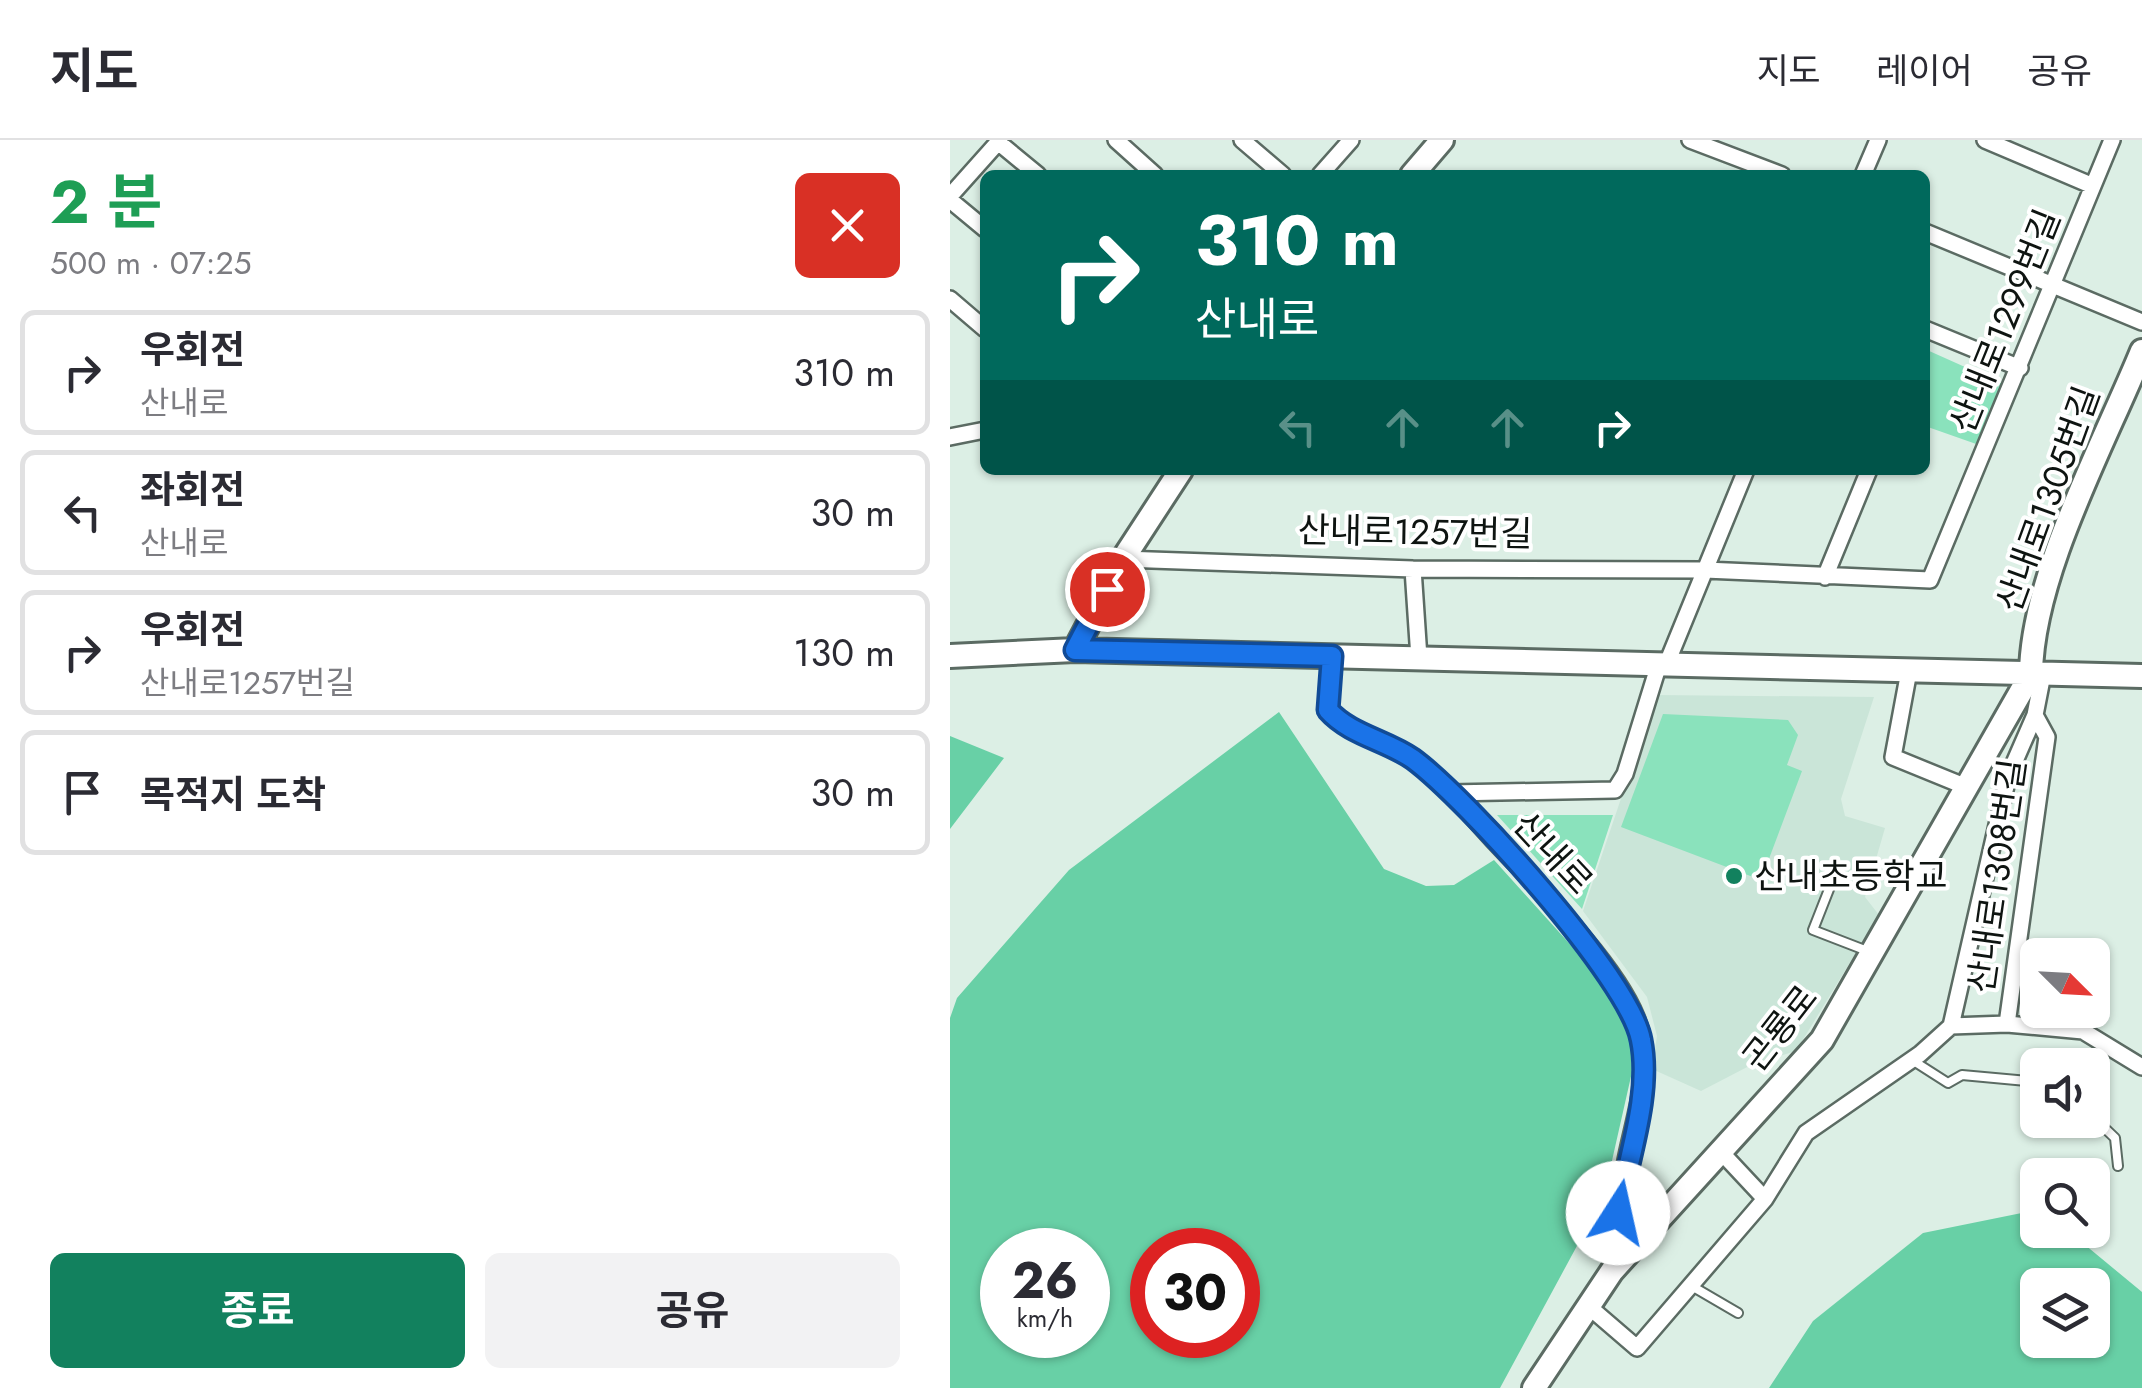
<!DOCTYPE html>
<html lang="ko">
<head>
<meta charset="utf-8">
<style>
	:root { --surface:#fff; --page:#f2f2f3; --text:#2b2b33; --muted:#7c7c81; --line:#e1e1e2; --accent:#12815e }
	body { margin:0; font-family:Jost,"Noto Sans KR",sans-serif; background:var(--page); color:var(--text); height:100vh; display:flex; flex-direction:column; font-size:38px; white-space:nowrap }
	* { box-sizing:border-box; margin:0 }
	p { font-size:32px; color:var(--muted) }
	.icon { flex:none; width:55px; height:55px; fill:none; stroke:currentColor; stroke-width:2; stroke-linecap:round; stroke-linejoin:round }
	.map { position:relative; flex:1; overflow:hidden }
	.side { display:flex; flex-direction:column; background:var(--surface); width:950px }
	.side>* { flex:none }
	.top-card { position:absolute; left:30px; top:30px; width:950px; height:305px; border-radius:15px; box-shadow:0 2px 8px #0004; background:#00695c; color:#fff; overflow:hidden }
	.needle { width:65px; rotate:114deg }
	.fabs { position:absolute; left:1070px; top:798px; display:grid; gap:20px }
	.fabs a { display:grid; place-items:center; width:90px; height:90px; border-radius:15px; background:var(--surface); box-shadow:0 2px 8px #0004; font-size:50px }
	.speed { position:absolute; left:30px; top:1088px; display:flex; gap:20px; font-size:50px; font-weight:700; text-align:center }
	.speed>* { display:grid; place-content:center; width:130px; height:130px; border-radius:50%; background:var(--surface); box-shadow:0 2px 8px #0004; line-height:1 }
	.speed small { font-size:25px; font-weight:400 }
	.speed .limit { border:15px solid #d22; background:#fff; color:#111 }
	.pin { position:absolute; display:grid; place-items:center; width:85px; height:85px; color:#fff; margin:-42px; border:5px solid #fff; border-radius:50%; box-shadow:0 2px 10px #0007 }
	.me { position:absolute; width:110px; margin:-55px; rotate:10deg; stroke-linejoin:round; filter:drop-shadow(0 0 8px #0008) }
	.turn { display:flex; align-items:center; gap:35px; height:210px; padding:0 50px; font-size:45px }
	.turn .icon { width:130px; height:130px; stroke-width:2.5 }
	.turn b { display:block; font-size:70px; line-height:85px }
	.lanes { display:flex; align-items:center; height:95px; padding:0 50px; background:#0003; justify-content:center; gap:50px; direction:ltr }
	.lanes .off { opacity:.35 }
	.round { display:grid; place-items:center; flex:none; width:105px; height:105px; border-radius:15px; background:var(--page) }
	.head { display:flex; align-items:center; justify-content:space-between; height:170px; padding:0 50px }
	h1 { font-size:60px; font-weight:700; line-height:75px; color:#1e9e55 }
	.action { display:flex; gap:20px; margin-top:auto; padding:20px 50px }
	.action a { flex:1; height:115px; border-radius:15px; background:var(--accent); color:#fff; font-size:40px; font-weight:700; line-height:115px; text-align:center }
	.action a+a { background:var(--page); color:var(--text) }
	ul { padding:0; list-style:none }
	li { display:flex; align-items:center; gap:30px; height:125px; margin:0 20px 15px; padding:0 30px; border:5px solid var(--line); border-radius:15px }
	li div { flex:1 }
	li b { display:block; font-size:38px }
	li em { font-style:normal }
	header { display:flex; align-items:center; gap:60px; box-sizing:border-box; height:140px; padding:0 50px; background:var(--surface); border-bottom:2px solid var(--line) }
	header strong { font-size:48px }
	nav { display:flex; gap:55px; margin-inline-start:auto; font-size:35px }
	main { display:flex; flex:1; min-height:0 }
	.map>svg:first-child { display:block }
	.built { fill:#cae5d8 }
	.green { fill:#8ae2bc }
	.forest { fill:#68d0a6; fill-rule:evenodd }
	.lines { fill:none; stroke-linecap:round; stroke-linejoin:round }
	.lane-casing { stroke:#5b6b63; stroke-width:12 }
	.street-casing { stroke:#5b6b63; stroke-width:20 }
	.secondary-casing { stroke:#5b6b63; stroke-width:28 }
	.lane { stroke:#fff; stroke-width:8 }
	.street { stroke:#fff; stroke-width:15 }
	.secondary { stroke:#fff; stroke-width:22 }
	.route-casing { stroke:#114b97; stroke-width:25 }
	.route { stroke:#1a73e8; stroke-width:18 }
	.poi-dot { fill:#12815e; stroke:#fff; stroke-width:4 }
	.labels { text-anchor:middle; stroke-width:8; stroke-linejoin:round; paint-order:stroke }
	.street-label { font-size:35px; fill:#0e1411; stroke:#fff }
	.poi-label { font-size:35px; fill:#0e1411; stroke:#fff; text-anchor:start }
</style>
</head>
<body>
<header>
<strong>지도</strong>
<nav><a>지도</a><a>레이어</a><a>공유</a></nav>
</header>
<main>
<section class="side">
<div class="head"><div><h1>2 분</h1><p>500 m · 07:25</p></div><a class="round" style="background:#d93025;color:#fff"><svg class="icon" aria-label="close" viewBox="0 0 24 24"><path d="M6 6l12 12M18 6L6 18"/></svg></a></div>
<ul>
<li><svg class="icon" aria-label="right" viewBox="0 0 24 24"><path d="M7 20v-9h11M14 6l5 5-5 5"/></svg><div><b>우회전</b><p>산내로</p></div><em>310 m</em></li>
<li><svg class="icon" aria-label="left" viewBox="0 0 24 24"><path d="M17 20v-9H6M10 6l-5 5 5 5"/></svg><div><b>좌회전</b><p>산내로</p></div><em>30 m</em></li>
<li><svg class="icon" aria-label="right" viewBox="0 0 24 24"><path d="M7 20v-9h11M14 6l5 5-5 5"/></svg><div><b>우회전</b><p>산내로1257번길</p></div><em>130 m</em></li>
<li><svg class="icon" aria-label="arrive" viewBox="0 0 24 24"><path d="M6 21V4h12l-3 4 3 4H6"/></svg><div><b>목적지 도착</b></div><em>30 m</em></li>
</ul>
<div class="action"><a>종료</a><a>공유</a></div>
</section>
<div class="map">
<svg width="1192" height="1248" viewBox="0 0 1192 1248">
	<rect width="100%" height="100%" fill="#dcefe5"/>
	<path class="built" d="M706,555L924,557L891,659L895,676L935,688L915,757L929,775L846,911L803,924L751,951L702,929L707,896L697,857L633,771Z"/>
	<path class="green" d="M977,210L1053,244L1029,305L975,286Z
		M713,574L838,580L848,595L837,625L852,631L811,740L671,687Z
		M547,675H663L632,769Z"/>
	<path class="forest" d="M329,572L434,729L476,746L504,745L544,720L645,832L667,866L681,897L682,932L654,1056L550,1248H0V878L7,858L119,730ZM52,1110H138V1195H52ZM202,1110H288V1195H202Z
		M0,596L54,618L0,689Z
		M1087,1070L1088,1090H1117L1192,1152V1248H819L863,1181L973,1093ZM1088,1145H1142V1200H1088Z"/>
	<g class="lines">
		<g class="lane-casing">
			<path id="lane" d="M887,729L863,790L920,812
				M962,920L998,943L1012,935L1088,942
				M1142,976L1165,998L1168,1026
				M740,1145L788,1173"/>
		</g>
		<g class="street-casing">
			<path id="street" d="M166,0L205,35
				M292,0L333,35
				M740,0L832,35
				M1035,0L1143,46
				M48,2L88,35
				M370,35L401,0
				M913,35L928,0
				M0,56L50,0
				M0,60L35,89
				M975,92L1192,182
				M0,159L35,189
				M975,189L1070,228
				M0,297L35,290
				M173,419L463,429L755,430L980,440L1162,0
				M463,429L469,518
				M875,437L919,330
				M382,516L379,570C400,595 436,600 463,619C493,641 518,673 543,700C586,746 663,820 686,877C717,952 644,1040 683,1107
				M959,531L943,617L1019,648
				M500,653L665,650L675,634L709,524L717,523L796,330
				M1057,884L1097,597L1085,575
				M1001,886L1057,884L1133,891L1192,927
				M772,1013L815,1059
				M637,1165L687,1208L815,1059L856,993L970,914L1001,886L1058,637L1085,575L1093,534"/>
		</g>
		<g class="secondary-casing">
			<path id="secondary" d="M462,35L492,0
				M125,510L173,419L231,330
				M0,516L125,510L1192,536
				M584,1248L662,1131L872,900L1081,534C1082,435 1154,304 1192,211"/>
		</g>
		<use href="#lane" class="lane"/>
		<use href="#street" class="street"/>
		<use href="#secondary" class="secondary"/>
	</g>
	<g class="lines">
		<g class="route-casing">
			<path id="route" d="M157,449L125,510L382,516L378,570C400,595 436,600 463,619C516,658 680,839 691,900C702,954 678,1019 668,1073"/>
		</g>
		<use href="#route" class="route"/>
	</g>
	<circle class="poi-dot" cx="784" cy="736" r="10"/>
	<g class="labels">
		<g class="street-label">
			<text transform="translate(1055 181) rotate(-68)" y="12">산내로1299번길</text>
			<text transform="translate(1098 359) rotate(-70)" y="12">산내로1305번길</text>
			<text transform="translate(465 392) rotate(1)" y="12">산내로1257번길</text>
			<text transform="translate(603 713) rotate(47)" y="12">산내로</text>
			<text transform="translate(1047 736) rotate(-82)" y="12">산내로1308번길</text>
			<text transform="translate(830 888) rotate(-52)" y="12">곤룡로</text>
		</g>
		<g class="poi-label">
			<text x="804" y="748">산내초등학교</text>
		</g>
	</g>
</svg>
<div class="fabs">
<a><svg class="needle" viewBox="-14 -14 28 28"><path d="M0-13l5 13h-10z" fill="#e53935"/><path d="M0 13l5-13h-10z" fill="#7c7c81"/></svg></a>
<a><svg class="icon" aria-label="sound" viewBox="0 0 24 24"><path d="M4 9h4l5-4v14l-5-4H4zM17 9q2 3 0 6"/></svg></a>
<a><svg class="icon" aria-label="search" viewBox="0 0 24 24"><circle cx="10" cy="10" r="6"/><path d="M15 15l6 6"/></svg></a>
<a><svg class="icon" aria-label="layers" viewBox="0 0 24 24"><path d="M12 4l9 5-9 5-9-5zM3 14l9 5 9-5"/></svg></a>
</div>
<div class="speed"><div>26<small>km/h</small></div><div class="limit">30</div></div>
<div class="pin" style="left:157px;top:449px;background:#d93025"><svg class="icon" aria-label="arrive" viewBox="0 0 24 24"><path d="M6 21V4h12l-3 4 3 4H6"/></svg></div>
<svg class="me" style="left:668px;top:1073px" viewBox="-20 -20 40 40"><circle r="19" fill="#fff"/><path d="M0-13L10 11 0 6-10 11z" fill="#1a73e8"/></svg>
<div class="top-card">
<div class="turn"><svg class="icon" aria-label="right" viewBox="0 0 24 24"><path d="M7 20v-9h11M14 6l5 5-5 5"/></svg><div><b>310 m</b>산내로</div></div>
<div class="lanes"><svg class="icon off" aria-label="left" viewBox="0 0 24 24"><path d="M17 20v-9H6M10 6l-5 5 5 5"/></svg><svg class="icon off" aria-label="ahead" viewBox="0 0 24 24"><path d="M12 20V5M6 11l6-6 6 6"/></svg><svg class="icon off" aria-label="ahead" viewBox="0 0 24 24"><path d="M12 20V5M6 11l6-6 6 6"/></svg><svg class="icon" aria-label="right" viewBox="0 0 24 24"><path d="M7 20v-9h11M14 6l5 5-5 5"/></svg></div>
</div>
</div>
</main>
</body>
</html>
